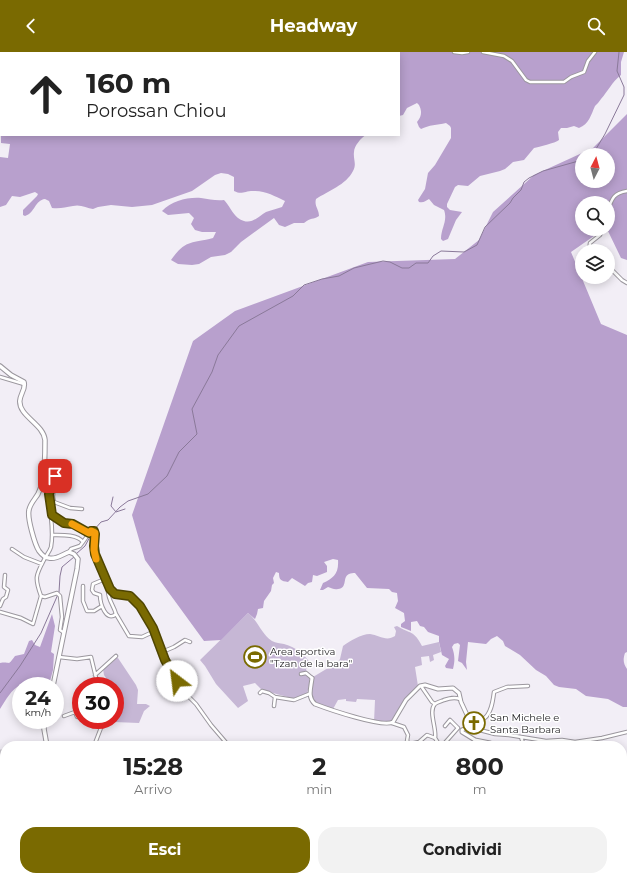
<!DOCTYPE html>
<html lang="it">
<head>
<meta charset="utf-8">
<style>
	:root { --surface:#fff; --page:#f2f2f2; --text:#222; --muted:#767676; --accent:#7a6a01 }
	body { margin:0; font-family:Montserrat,sans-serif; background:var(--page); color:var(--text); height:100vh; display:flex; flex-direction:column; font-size:15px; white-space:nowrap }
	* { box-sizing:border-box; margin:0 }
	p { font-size:13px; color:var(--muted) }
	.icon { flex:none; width:22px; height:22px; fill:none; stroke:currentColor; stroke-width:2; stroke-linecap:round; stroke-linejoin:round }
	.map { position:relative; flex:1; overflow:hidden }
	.side { position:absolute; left:0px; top:689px; width:627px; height:140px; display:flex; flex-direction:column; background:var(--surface); border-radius:16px 16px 0 0; box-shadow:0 2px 10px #0003 }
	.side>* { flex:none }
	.hud { position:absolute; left:0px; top:0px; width:400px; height:84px; box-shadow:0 2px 10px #0003; background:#fff; color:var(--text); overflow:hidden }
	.needle { width:26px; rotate:6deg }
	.controls { position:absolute; left:575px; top:96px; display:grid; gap:8px }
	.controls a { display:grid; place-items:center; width:40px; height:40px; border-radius:50%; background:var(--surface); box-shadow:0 2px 10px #0003; font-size:20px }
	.speed { position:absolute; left:12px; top:625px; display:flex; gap:8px; font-size:20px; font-weight:700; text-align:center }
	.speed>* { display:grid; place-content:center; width:52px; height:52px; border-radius:50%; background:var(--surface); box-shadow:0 2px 10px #0003; line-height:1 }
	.speed small { font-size:10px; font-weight:400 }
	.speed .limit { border:6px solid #d22; background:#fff; color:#111 }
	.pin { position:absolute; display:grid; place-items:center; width:34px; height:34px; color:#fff; margin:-17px; border-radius:8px; box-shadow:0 2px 6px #0006 }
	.me { position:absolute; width:44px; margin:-22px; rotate:330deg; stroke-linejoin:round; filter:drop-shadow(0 0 3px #0008) }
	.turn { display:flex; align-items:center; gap:14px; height:84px; padding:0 20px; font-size:18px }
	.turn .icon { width:52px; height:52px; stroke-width:2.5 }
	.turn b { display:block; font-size:28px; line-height:34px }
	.eta { display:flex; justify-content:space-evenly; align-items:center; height:68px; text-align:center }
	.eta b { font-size:24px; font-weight:700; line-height:28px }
	.cta { display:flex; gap:8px; margin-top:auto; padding:8px 20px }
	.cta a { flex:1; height:46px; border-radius:16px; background:var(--accent); color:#fff; font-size:16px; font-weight:700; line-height:46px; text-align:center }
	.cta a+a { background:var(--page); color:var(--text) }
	header { display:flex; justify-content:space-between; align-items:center; height:52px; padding:0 20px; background:var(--accent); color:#fff; font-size:18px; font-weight:700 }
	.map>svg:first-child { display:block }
	.green { fill:#c6b7d5 }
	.forest { fill:#b8a0cd; fill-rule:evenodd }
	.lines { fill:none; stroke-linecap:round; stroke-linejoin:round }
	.stream { stroke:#8a7999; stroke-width:1 }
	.motorway-tunnel { stroke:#c9c6cd; stroke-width:5; stroke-dasharray:5 2.5; stroke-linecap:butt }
	.minor-casing { stroke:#9b979e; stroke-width:4.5 }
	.tertiary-casing { stroke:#9b979e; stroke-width:5 }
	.secondary-casing { stroke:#9b979e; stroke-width:5.5 }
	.minor { stroke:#fff; stroke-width:2.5 }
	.tertiary { stroke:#fff; stroke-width:3 }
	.secondary { stroke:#fff; stroke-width:3.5 }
	.route-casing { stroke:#4f4501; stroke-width:10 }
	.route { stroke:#7a6a01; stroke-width:7 }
	.slow { stroke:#f59e0b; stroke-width:7 }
	.labels { text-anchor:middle; stroke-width:3; stroke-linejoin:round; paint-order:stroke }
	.poi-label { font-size:10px; fill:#262528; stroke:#fff; text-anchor:start }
</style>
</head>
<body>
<header><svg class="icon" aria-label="back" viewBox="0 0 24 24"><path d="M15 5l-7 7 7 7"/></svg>Headway<svg class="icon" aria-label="search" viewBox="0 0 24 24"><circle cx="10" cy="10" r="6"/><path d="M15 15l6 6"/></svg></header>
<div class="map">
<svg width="627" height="829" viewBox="0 0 627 829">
	<rect width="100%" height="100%" fill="#f2eef6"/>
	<path class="green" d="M248,561C259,570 261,582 272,589C276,591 280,591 284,592C297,596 303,601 311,612L306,617L310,629L307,642L295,647L262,638L255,631L243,634L248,649L238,656L216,632L205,614L200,608Z
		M397,574C410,582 414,578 422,594L439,590L441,600L433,603L434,608L430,610L429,604L421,605L422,613L415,615L418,634L403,650L392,669L390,671L374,670L375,648L357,647L356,650L346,649V647L338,648L333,657C308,648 311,650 313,625L338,610L340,607L343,594C350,589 361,582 370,582C379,583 386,590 395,584L396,579L394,575Z
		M116,606H118L136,633L138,638L137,652H146L150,654L144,659L139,671L114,670L115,668L116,656H115V634H105L104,630L105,629L106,626L104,623L103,617Z
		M158,824H222L228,829H159Z
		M559,824H618L619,829H559Z"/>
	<path class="forest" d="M0,0H624L621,10V23C612,30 608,39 601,47C599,50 597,52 595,54C591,63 589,72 579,76L574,74L567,76H561L558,80L559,88C555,91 539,95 534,96L524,108L513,110L505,117L500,119L480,124L468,134L458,133L455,135L447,152V155L450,158L462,160L456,168L448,187L443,189L441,187C441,176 448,169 444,158L434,153L429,147C425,149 424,151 419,150L418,148L425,137L428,121L435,113L451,86V76L450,74L446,71C437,73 429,73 421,77L419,75L417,70C422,64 422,59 419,53L417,51L407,56L403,63L399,64V1H1V57Z
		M627,62V208L621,206L607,177H608V151H582V177H604L571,200L601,272L627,283V600L625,601C623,607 623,611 627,617V655H623L608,647L586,644L576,637L559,635L554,633L546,624L536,618L520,603L505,594L503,589L497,584L491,587L486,592L468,590L466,610L467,618L462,611L458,609L460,593L458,591L454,592L452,595C455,603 455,609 453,617L446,616L445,614L449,607L442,603L439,590V584L428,580L424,575L420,574L417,569L411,570V579L401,575V572L405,569L404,561L395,556L398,549L397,541L392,540L389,537L367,536L355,521C353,521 351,521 349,522C342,525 348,536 338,537C334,538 332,536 328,535L323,538H320L323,531C333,526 339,522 338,508L333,507L324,510L327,514V520L317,524L313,523L312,530L308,531L305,534L292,526L288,530C281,529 279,528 279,521L276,520L273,526L274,531L272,533L271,539L264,549L263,556L258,557L257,562L255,567L248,561L221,588L204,589L145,508L132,463L193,289L235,259L368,210L455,207L479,188L493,160L534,123L593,96ZM582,103H608V129H582Z
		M1,83H366C361,86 354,94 354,100C353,107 357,112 353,119C346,133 328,139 316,147C314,154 319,157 319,164C313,168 311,165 304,171H294L285,175L279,173L274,166L241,190L231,200L225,203L211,205L199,212L192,213L178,212L171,208C186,187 191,192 213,186L216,180H202L195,178L191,172L194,166L189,161L168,163L162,159C172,149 187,145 201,146C209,147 216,149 224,148C229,153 232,161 238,166C251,175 257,165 266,160C271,158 277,157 282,155L285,149C275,144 264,138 253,139C244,139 242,143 234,139V125L228,122L221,121L215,123L192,139L152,153L132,155L111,153L98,155L93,157C87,156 80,152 73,154C65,155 61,157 52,156L49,149L45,147C35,148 35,161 25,164L23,163V158L37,144L38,142L35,140L20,145L12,144L6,153L0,155V105L8,106L10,92L1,91Z
		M52,562L55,574L51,600L54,602L53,618L50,629H45L44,634L21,633C11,637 6,648 0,657V611C11,609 7,615 15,604L24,602L29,589L32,588L35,593L40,595Z"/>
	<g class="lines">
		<path class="stream" d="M588,103L596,97L605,82L624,43V35L617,19L619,0
			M113,445L111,454L116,460L125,457
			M94,478L101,470L108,468L120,455L128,449L148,442L167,424L179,400L197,382L192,357L212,320L218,303L239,274L293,244L304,233L322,227L339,224L354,216L383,209L390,210L402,216H409L416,211H428L433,204L441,199L464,200L477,193L485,175L510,151L513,146L521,138L524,130L529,126L543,119L582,108
			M76,502L85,494L92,481
			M0,641L20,614L41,581L59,540L60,524L62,515L74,505"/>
		<path class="motorway-tunnel" d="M111,694L150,692L188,694
			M0,700H5
			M622,813L627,815"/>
		<g class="minor-casing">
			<path id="minor" d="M454,0L462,1L468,0
				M483,0L504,4L512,9L526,28L530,30H564L571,25L584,20L588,9L595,0
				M608,158C612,146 614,141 627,139
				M589,199L590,191L600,183L603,177
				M608,214L622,228L627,231
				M0,325L24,332
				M55,424C43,448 56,470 51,495C50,499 47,502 45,506C36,523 34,525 41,544L45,545L57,541L60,544L62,565L60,578L63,580
				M54,426L53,445L54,450L70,456L82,457
				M52,463L64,471L73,472L89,481
				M52,483C61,483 77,482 83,490L80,494L71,497L69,500
				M83,490L90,480L94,479L95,482L94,498L95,505L110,537L117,542L131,544L140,554L153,576L165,608L183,639L196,652L211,673L229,694
				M12,497L24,505L42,512
				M105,527L93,532L92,538L94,541L100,543C100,551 106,571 116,562C114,554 108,548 108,539L110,537
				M83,534V549L87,559H94L102,554
				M0,554L3,547L6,545L8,538L4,535L5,523
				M0,560L21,566L33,572L41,544
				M116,562L129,584L142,585L155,579
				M162,600L174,595L185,588L190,590
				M59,605L77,607L91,605L98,634
				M301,622L306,621L312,626
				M95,623L116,604
				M421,634L432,650L435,652
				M260,641L262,639L269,641L275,645L294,648L309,642
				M274,654L275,645
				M75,660L77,665H81
				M64,664L75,660L81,657
				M468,667C472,667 477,669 481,668C491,665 493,649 494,640L507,635L528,634
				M392,671L404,675L408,683L407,689L410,692L419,690L427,683L435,686L440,694
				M445,674L450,668L458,676
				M468,675L495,682L509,683L546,689L562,688L575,690L602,686L627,680
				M521,685L524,694
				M435,686C437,677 428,659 435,652C437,650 442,649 444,648C450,646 454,645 460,647
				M543,689L544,694
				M94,694L104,668
				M442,694L458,676
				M473,694L475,688
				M622,732L627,731
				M77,824L79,829
				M126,824L131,829
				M152,824L154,829
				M16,829V824"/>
		</g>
		<g class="tertiary-casing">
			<path id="tertiary" d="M312,626C311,636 307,645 315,652C328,657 383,676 393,670L406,648L420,634L425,633L438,637L453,636L459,641L461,650L468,665V675L462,678V680L475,688L490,691L492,694
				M543,824L545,829"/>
		</g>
		<g class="secondary-casing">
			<path id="secondary" d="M0,314L11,323L24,330C27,339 14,346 23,359C29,368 44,376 45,388C45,401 45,415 43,428C42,432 40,438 38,442C35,447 30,452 29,458C27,466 35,493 39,499C42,503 45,506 49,506C56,508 63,502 69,500L74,502L78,507L77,517L53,634
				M45,668L44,677L47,694
				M57,824L58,829"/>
		</g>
		<use href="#minor" class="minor"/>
		<use href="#tertiary" class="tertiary"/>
		<use href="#secondary" class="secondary"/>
	</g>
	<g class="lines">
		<g class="route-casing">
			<path id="route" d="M55,424L49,442L52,463L64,471L73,472L89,481L91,479H94L95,482L94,494L95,502L110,537L115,542L130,544L140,554L153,576L165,608L177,629"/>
		</g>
		<use href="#route" class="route"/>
		<path class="slow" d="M72,472L89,481L91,479L95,481L94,498L96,507"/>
	</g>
	<defs>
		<g id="stadium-ring" transform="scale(1.15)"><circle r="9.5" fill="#fff" stroke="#7a6a01" stroke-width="1.5"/><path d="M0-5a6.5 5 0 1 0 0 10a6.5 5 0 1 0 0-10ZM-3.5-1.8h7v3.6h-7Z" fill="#7a6a01"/></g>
		<g id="church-ring" transform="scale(1.15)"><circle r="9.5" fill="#fff" stroke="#7a6a01" stroke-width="1.5"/><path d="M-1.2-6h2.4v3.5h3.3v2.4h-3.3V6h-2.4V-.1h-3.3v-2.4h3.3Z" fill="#7a6a01"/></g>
	</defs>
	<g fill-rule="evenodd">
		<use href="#stadium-ring" x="255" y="605"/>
		<use href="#church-ring" x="474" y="671"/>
	</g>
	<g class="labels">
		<g class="poi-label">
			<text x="270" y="603">Area sportiva<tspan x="270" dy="12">"Tzan de la bara"</tspan></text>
			<text x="490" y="669">San Michele e<tspan x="490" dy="12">Santa Barbara</tspan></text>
		</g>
	</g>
</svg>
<div class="controls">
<a><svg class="needle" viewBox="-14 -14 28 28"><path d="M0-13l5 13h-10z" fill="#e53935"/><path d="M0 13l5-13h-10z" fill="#767676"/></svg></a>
<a><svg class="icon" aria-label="search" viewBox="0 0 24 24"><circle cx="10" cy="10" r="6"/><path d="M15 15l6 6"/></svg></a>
<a><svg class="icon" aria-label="layers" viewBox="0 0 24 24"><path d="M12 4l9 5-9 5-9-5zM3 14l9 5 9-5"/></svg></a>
</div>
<div class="speed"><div>24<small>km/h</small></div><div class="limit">30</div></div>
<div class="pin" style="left:55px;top:424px;background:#d93025"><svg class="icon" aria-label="arrive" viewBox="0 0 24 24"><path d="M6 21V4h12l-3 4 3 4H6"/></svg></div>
<svg class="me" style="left:177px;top:629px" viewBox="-20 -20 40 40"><circle r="19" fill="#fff"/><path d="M0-13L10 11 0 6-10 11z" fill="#7a6a01"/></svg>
<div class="hud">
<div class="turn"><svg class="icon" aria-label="ahead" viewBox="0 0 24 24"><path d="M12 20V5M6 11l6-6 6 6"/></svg><div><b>160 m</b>Porossan Chiou</div></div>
</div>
<section class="side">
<div class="eta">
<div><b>15:28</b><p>Arrivo</p></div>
<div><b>2</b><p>min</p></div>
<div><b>800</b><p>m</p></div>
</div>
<div class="cta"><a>Esci</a><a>Condividi</a></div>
</section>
</div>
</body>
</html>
